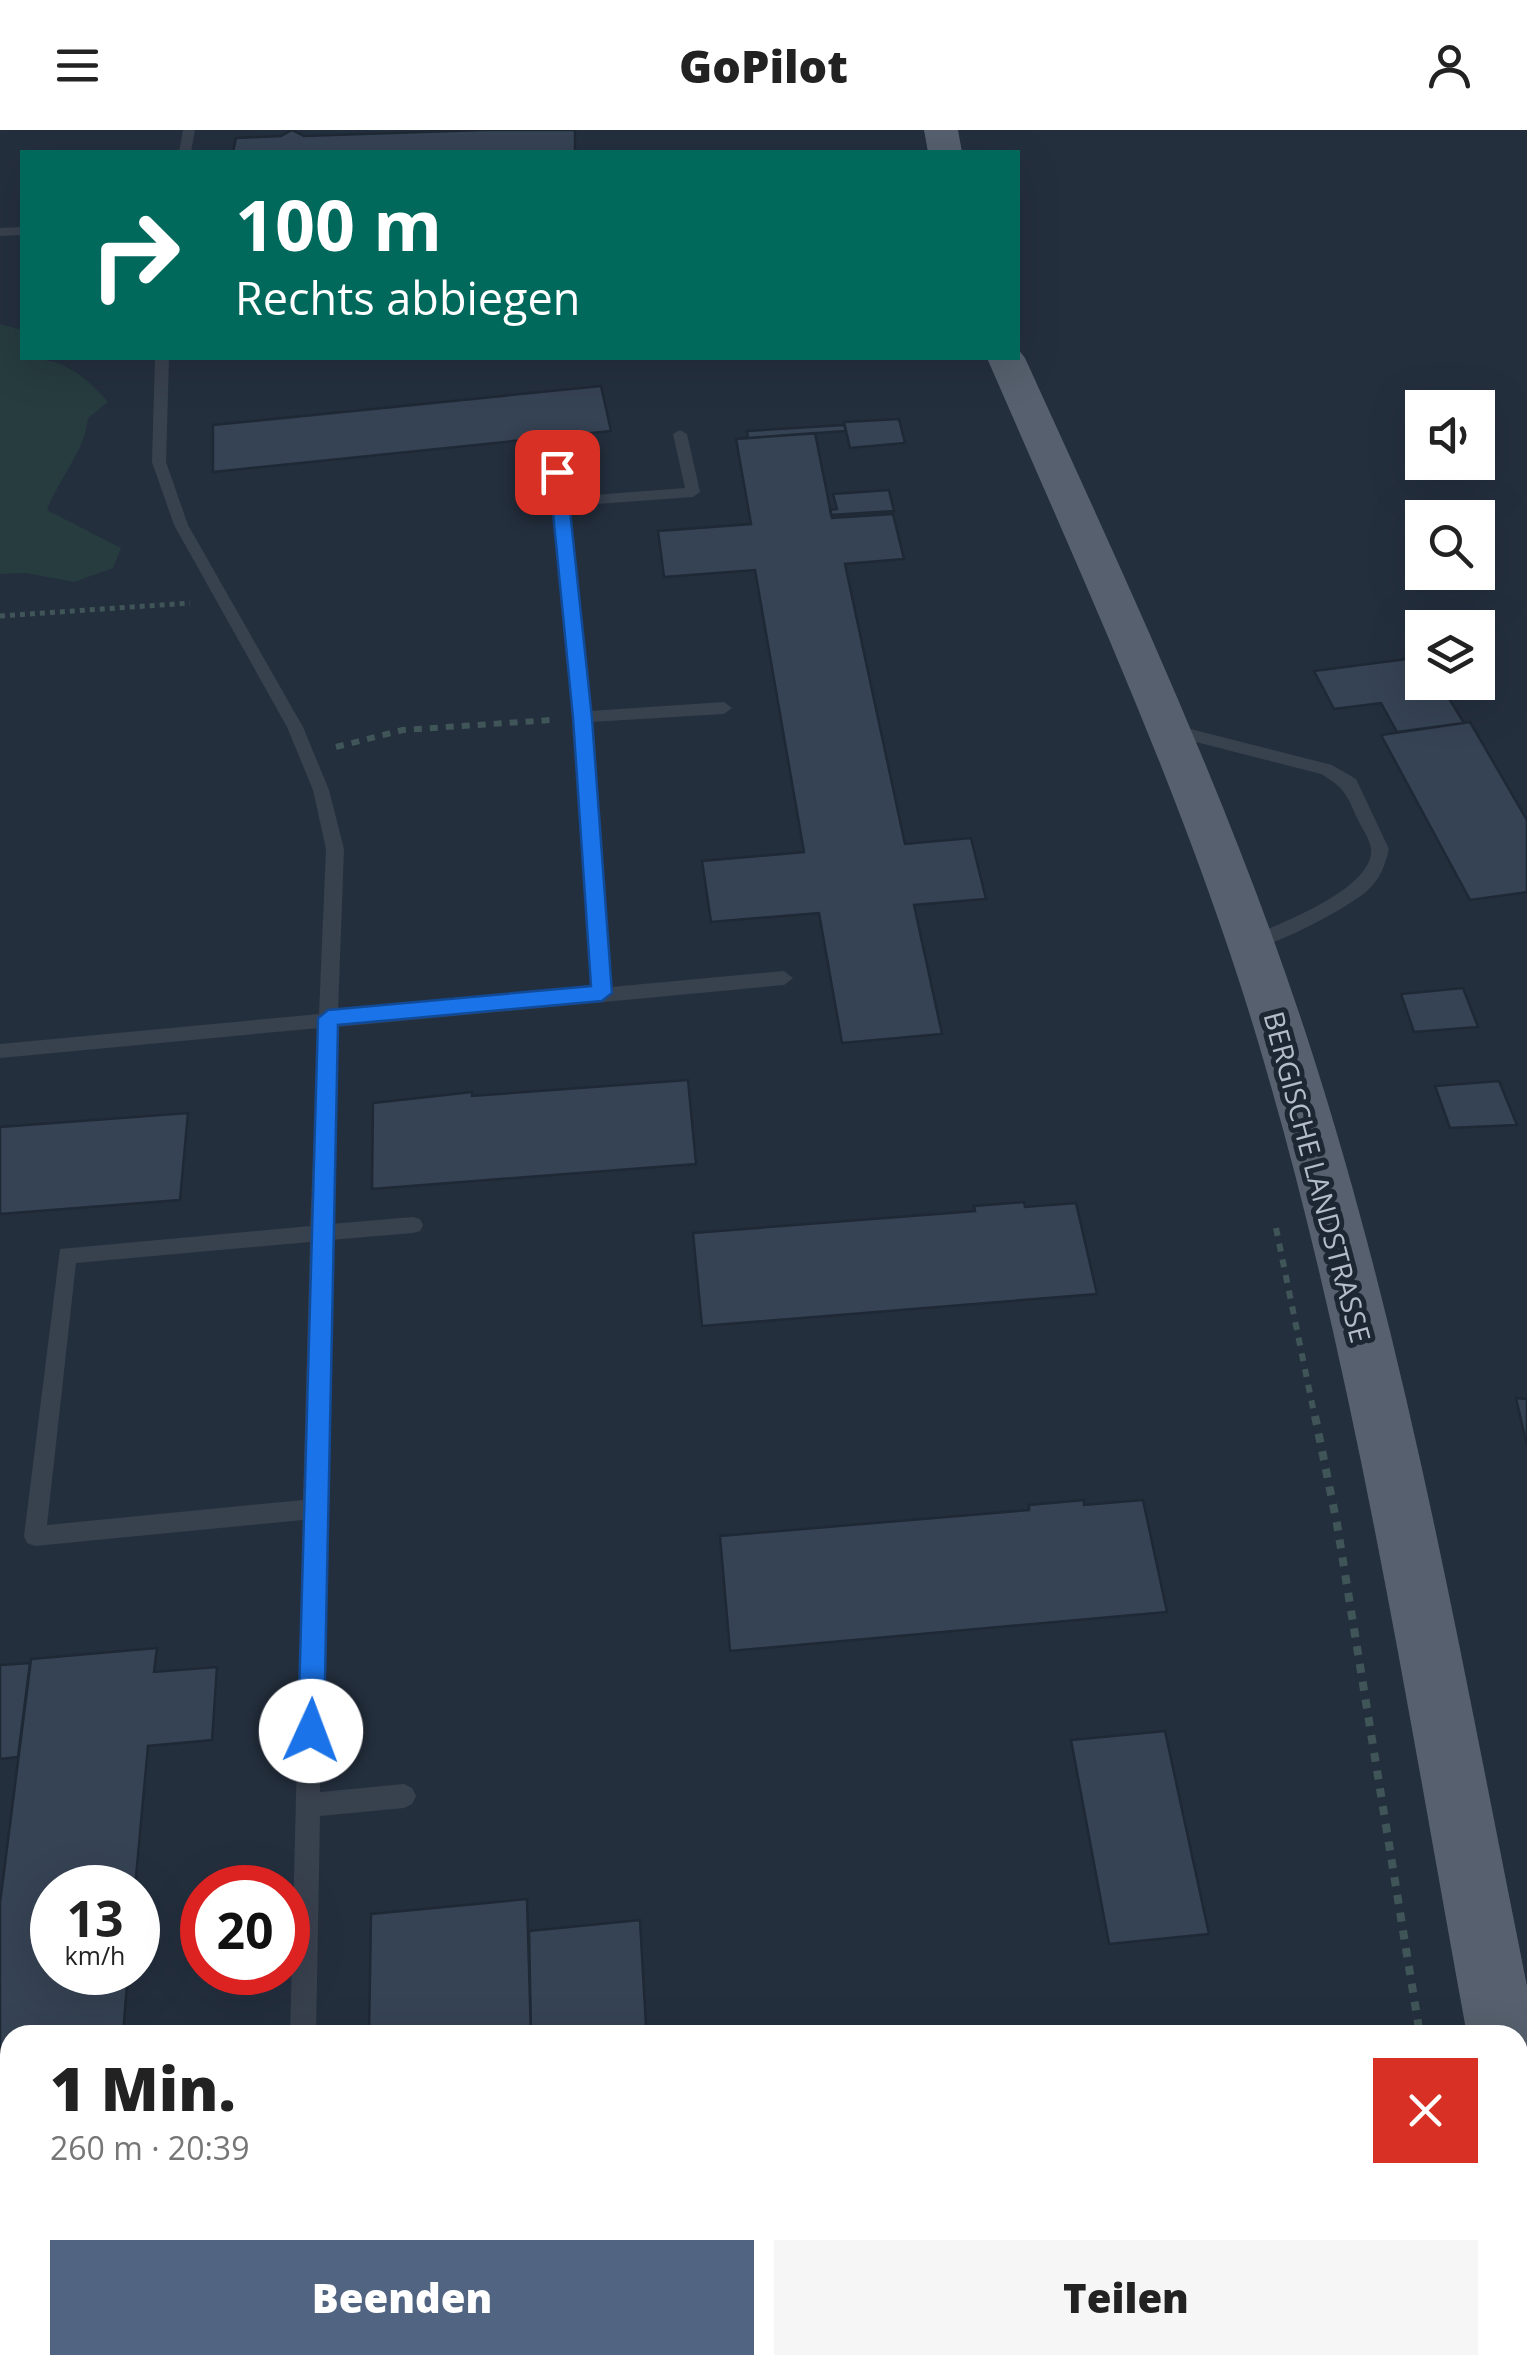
<!DOCTYPE html>
<html lang="de">
<head>
<meta charset="utf-8">
<style>
	:root { --surface:#fff; --page:#f6f6f6; --text:#222; --muted:#767676; --accent:#516482 }
	body { margin:0; font-family:"Open Sans",sans-serif; background:var(--page); color:var(--text); height:100vh; display:flex; flex-direction:column; font-size:38px; white-space:nowrap }
	* { box-sizing:border-box; margin:0 }
	p { font-size:32px; color:var(--muted) }
	.icon { flex:none; width:55px; height:55px; fill:none; stroke:currentColor; stroke-width:2; stroke-linecap:round; stroke-linejoin:round }
	.map { position:relative; flex:1; overflow:hidden }
	.drawer { position:absolute; left:0px; top:1895px; width:1528px; height:350px; display:flex; flex-direction:column; background:var(--surface); border-radius:30px 30px 0 0; box-shadow:0 10px 40px #0002 }
	.drawer>* { flex:none }
	.top-card { position:absolute; left:20px; top:20px; width:1000px; height:210px; border-radius:0px; box-shadow:0 10px 40px #0002; background:#00695c; color:#fff; overflow:hidden }
	.fabs { position:absolute; left:1405px; top:260px; display:grid; gap:20px }
	.fabs a { display:grid; place-items:center; width:90px; height:90px; border-radius:0px; background:var(--surface); box-shadow:0 10px 40px #0002; font-size:50px }
	.speed { position:absolute; left:30px; top:1735px; display:flex; gap:20px; font-size:50px; font-weight:700; text-align:center }
	.speed>* { display:grid; place-content:center; width:130px; height:130px; border-radius:50%; background:var(--surface); box-shadow:0 10px 40px #0002; line-height:1 }
	.speed small { font-size:25px; font-weight:400 }
	.speed .limit { border:15px solid #d22; background:#fff; color:#111 }
	.pin { position:absolute; display:grid; place-items:center; width:85px; height:85px; color:#fff; margin:-42px; border-radius:20px; box-shadow:0 5px 15px #0006 }
	.me { position:absolute; width:110px; margin:-55px; rotate:2deg; stroke-linejoin:round; filter:drop-shadow(0 0 8px #0008) }
	.turn { display:flex; align-items:center; gap:35px; height:210px; padding:0 50px; font-size:45px }
	.turn .icon { width:130px; height:130px; stroke-width:2.5 }
	.turn b { display:block; font-size:70px; line-height:85px }
	.round { display:grid; place-items:center; flex:none; width:105px; height:105px; border-radius:0px; background:var(--page) }
	.overview { display:flex; align-items:center; justify-content:space-between; height:170px; padding:0 50px }
	h1 { font-size:60px; font-weight:800; line-height:75px }
	.primary-button { display:flex; gap:20px; margin-top:auto; padding:20px 50px }
	.primary-button a { flex:1; height:115px; border-radius:0px; background:var(--accent); color:#fff; font-size:40px; font-weight:800; line-height:115px; text-align:center }
	.primary-button a+a { background:var(--page); color:var(--text) }
	header { display:flex; justify-content:space-between; align-items:center; height:130px; padding:0 50px; background:var(--surface); font-size:45px; font-weight:800 }
	.map>svg:first-child { display:block }
	.green { fill:#263c3f }
	.building { fill:#364354; stroke:#1f2835; stroke-width:2.5 }
	.lines { fill:none; stroke-linecap:round; stroke-linejoin:round }
	.path-far2 { stroke:#3f5557; stroke-width:5; stroke-dasharray:5 5; stroke-linecap:butt }
	.path-far1 { stroke:#3f5557; stroke-width:6; stroke-dasharray:8 8; stroke-linecap:butt }
	.path { stroke:#3f5557; stroke-width:8; stroke-dasharray:9 9; stroke-linecap:butt }
	.service { fill:#38414e; fill-rule:evenodd }
	.tertiary { fill:#38414e; fill-rule:evenodd }
	.primary { fill:#56606e; fill-rule:evenodd }
	.route { fill:#1a73e8; stroke:#114b97; stroke-width:2.5 }
	.labels { text-anchor:middle; stroke-width:10; stroke-linejoin:round; paint-order:stroke }
	.street-label { font-size:28px; fill:#b4bcc9; stroke:#1d2633 }
</style>
</head>
<body>
<header><svg class="icon" aria-label="menu" viewBox="0 0 24 24"><path d="M4 6h16M4 12h16M4 18h16"/></svg>GoPilot<svg class="icon" aria-label="person" viewBox="0 0 24 24"><circle cx="12" cy="8" r="4"/><path d="M4 21q1-7 8-7t8 7"/></svg></header>
<div class="map">
<svg width="1527" height="2245" viewBox="0 0 1527 2245">
	<rect width="100%" height="100%" fill="#242f3e"/>
	<path class="green" d="M0,194L22,200V228C62,228 83,243 108,272L88,288C84,323 59,348 47,380L121,418L113,438L74,452L26,443L0,444Z"/>
	<path class="building" d="M484,0H575V22H233L236,8L281,6L292,0L304,6Z
		M601,256L611,301L213,342V295Z
		M899,289L905,313L850,318L844,292Z
		M844,295L846,301L748,308L747,301Z
		M815,303L832,388L893,384L904,429L845,434L905,714L971,708L986,769L914,775L942,904L842,913L819,783L711,792L702,731L804,722L755,440L664,447L658,401L751,394L736,309Z
		M889,360L894,381L831,385L830,380L837,379L833,364Z
		M1422,527V552H1439L1464,593L1397,602L1381,573L1334,579L1314,541Z
		M1470,592L1527,690V762L1470,770L1381,605Z
		M1463,858L1478,897L1414,902L1401,864Z
		M688,950L696,1034L372,1059L373,973L472,962V966Z
		M1499,951L1517,995L1450,998L1435,956Z
		M188,983L180,1070L0,1084V997Z
		M1024,1072L1025,1077L1076,1073L1097,1164L702,1196L693,1103L975,1081L974,1076Z
		M1516,1268L1527,1269V1316Z
		M1084,1370V1375L1143,1370L1167,1482L730,1521L720,1406L1029,1380V1375Z
		M157,1518L154,1542L217,1537L212,1610L148,1616L135,1758H52V1842H128L123,1905H10V1959L0,1960V1773L31,1529Z
		M30,1533L18,1627L0,1629V1535Z
		M1165,1601L1209,1804L1109,1814L1071,1610Z
		M527,1769L531,1905H369L371,1784Z
		M640,1790L646,1896L531,1905L529,1801Z
		M619,2235H914L916,2245H620Z"/>
	<g class="lines">
		<path class="path-far2" d="M0,486L190,473"/>
		<path class="path-far1" d="M336,617L403,600L551,590
			M1276,1098L1315,1288"/>
		<path class="path" d="M1315,1286L1337,1394L1420,1905
			M1466,2235L1468,2245
			M0,2241L5,2245"/>
		<path class="service" d="M183,0H195L191,22H179Z
			M22,97V105L0,106V98Z
			M155,228H169L166,332L188,395L303,597L329,660L344,719L338,882L593,859L574,587L548,311L555,307L562,311L568,367L685,358L673,304L680,300L687,304L700,362L693,367L569,376L590,581L724,572L732,578L724,584L591,592L611,857L784,841L793,848L784,855L337,897L330,1094L413,1087L420,1089L423,1095L420,1101L413,1103L330,1110L325,1373L328,1379L325,1386L320,1662L404,1654L412,1658L416,1666L412,1674L404,1678L320,1686L316,1905H290L303,1390L35,1416L27,1413L24,1406L60,1119L310,1096L319,898L0,928V914L319,884L326,719L313,660L287,597L174,395L152,332ZM310,1112L303,1370L47,1395L76,1133Z
			M1167,593L1332,635L1356,649L1389,719C1385,736 1380,749 1367,761C1349,777 1264,823 1244,819L1241,814L1244,809C1274,796 1376,759 1371,718C1370,710 1362,698 1358,690C1347,665 1345,658 1321,644L1161,603V595Z
			M278,2235H306V2245H278Z"/>
		<path class="tertiary" d="M0,2117L10,2121V2193L0,2189Z
			M70,2235H148L152,2245H75Z"/>
		<path class="primary" d="M924,0H958L962,22H928Z
			M1018,219L1025,228C1127,452 1232,676 1308,910C1408,1218 1463,1539 1527,1856V1929L1518,1933V1905H1467C1406,1573 1355,1239 1259,915C1189,679 1085,454 987,228H1018Z
			M1518,1942L1527,1946V2057L1518,2053Z"/>
	</g>
	<path class="route" d="M557,337L566,342L592,588L612,863L602,871L338,895L324,1601L320,1610L311,1614L302,1610L298,1601L318,888L328,880L591,856L573,588L549,342Z"/>
	<g class="labels">
		<g class="street-label">
			<text transform="translate(1317 1047) rotate(75)" y="10">BERGISCHE LANDSTRASSE</text>
		</g>
	</g>
</svg>
<div class="fabs">
<a><svg class="icon" aria-label="sound" viewBox="0 0 24 24"><path d="M4 9h4l5-4v14l-5-4H4zM17 9q2 3 0 6"/></svg></a>
<a><svg class="icon" aria-label="search" viewBox="0 0 24 24"><circle cx="10" cy="10" r="6"/><path d="M15 15l6 6"/></svg></a>
<a><svg class="icon" aria-label="layers" viewBox="0 0 24 24"><path d="M12 4l9 5-9 5-9-5zM3 14l9 5 9-5"/></svg></a>
</div>
<div class="speed"><div>13<small>km/h</small></div><div class="limit">20</div></div>
<div class="pin" style="left:557px;top:342px;background:#d93025"><svg class="icon" aria-label="arrive" viewBox="0 0 24 24"><path d="M6 21V4h12l-3 4 3 4H6"/></svg></div>
<svg class="me" style="left:311px;top:1601px" viewBox="-20 -20 40 40"><circle r="19" fill="#fff"/><path d="M0-13L10 11 0 6-10 11z" fill="#1a73e8"/></svg>
<div class="top-card">
<div class="turn"><svg class="icon" aria-label="right" viewBox="0 0 24 24"><path d="M7 20v-9h11M14 6l5 5-5 5"/></svg><div><b>100 m</b>Rechts abbiegen</div></div>
</div>
<section class="drawer">
<div class="overview"><div><h1>1 Min.</h1><p>260 m · 20:39</p></div><a class="round" style="background:#d93025;color:#fff"><svg class="icon" aria-label="close" viewBox="0 0 24 24"><path d="M6 6l12 12M18 6L6 18"/></svg></a></div>
<div class="primary-button"><a>Beenden</a><a>Teilen</a></div>
</section>
</div>
</body>
</html>
